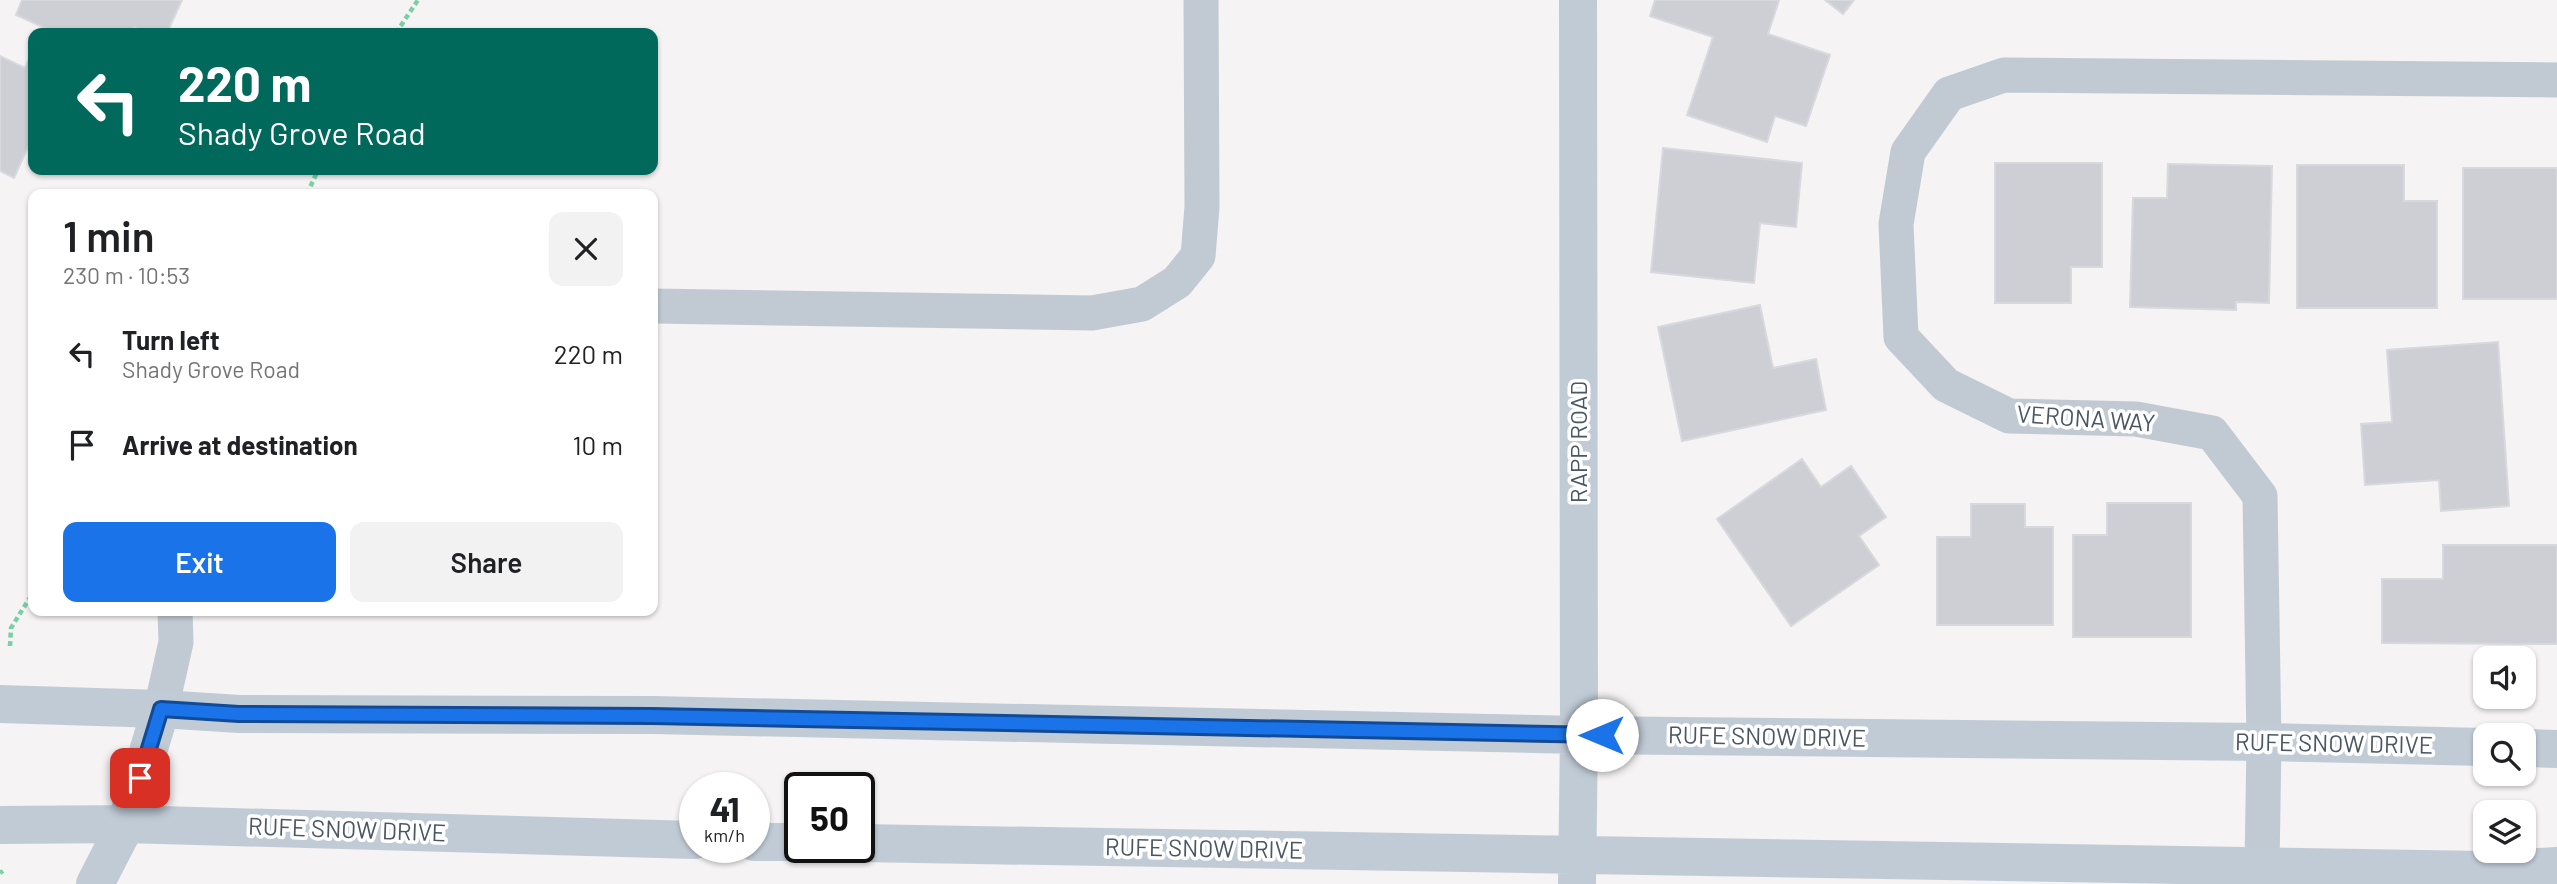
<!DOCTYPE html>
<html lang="en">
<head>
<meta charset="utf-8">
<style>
	:root { --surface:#fff; --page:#f2f2f2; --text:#202124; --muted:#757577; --accent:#1a73e8 }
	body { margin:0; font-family:Barlow,sans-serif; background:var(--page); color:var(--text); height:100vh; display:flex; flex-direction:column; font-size:26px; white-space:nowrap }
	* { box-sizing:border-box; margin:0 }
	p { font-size:23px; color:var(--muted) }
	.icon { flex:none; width:38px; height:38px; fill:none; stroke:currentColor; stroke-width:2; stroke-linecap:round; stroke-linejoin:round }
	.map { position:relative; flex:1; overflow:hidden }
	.drawer { position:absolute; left:28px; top:189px; width:630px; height:427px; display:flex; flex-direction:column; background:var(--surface); border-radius:14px; box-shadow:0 2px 5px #0004 }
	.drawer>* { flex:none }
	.guide { position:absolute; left:28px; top:28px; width:630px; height:147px; border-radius:14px; box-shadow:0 2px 5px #0004; background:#00695c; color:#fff; overflow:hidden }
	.fabs { position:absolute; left:2473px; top:646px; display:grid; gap:14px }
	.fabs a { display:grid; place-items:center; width:63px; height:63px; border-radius:14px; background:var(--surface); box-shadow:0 2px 5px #0004; font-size:35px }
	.speed { position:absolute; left:679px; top:772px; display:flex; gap:14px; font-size:35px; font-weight:700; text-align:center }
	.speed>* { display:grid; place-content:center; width:91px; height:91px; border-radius:50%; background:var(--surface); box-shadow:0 2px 5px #0004; line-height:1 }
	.speed small { font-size:18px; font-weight:400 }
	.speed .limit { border:4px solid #111; border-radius:10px; background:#fff; color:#111 }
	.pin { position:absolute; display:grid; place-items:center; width:60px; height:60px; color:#fff; margin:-30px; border-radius:14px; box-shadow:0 4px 10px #0006 }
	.me { position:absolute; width:77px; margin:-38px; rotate:270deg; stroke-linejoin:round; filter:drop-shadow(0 0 5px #0008) }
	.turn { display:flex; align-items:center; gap:24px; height:147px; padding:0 35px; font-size:32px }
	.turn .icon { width:91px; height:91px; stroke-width:2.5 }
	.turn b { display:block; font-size:49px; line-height:60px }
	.round { display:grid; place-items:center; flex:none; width:74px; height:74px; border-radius:14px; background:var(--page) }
	.headline { display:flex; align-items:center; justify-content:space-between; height:119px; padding:0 35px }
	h1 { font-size:42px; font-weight:600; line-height:52px }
	.cta { display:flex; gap:14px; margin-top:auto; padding:14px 35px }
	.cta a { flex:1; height:80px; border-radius:14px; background:var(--accent); color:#fff; font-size:28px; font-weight:600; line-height:80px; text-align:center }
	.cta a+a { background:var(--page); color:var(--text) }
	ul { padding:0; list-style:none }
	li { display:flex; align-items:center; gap:21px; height:91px; padding:0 35px }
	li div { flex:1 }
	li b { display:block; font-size:26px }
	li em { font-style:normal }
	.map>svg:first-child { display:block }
	.building { fill:#cdcfd5; stroke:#d7d9de; stroke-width:2 }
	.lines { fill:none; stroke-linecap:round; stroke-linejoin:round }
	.path { stroke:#7ad0a6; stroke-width:4.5; stroke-dasharray:5 3.5; stroke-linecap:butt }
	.street { stroke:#c1cad2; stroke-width:35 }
	.secondary { stroke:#c1cbd6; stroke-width:38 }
	.route-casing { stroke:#114b97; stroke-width:18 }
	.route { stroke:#1a73e8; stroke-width:12 }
	.labels { text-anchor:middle; stroke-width:7; stroke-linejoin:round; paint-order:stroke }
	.street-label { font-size:24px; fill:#4a5661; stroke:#fff }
</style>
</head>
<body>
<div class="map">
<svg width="2557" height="884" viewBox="0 0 2557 884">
	<rect width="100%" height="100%" fill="#f5f3f3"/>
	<path class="building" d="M22,0H182L167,33H148L134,27L131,33H56L16,15Z
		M1655,0H1779L1768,34L1830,55L1806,126L1775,116L1767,142L1687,115L1713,37L1650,16Z
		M1825,0H1854L1843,14Z
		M31,54L33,136L14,178L0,171V56L25,68Z
		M1663,148L1802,163L1796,227L1760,223L1754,283L1651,272Z
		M1995,163H2102V267H2071V303H1995Z
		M2168,164L2272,166L2269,303L2236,302V310L2130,307L2133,198H2167Z
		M2297,165H2404V201H2437V308H2297Z
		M2463,168H2557V299H2463Z
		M1760,305L1773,368L1816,359L1826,410L1682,441L1658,327Z
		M2498,342L2509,506L2441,511L2439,480L2365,485L2361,424L2392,422L2387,350Z
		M1802,459L1821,487L1851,466L1886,517L1859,536L1879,565L1791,626L1717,519Z
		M2107,503H2191V637H2073V535H2107Z
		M1971,504H2025V527H2053V625H1937V537H1971Z
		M2443,545H2557V644L2382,643V579H2443Z"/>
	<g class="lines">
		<path class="path" d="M396,33L418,0
			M307,194L318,170
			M10,646L11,628L29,599L33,595
			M0,873L3,871"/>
		<path class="street" d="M653,306L1092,313L1142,304L1177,282L1198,256L1202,207L1201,0
			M161,709L176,642L175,611
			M2262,866L2264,742L2260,496L2212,433L2136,419L2009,416L1946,385L1901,337L1896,224L1908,152L1949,94L2004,75L2557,80"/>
		<path class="secondary" d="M0,704L161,709L239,714L652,715L1579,735L2264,742L2485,747
			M2524,748L2557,749
			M0,825L126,824L695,840
			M754,842H800
			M859,843L2483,870L2557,866
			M95,884L126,824L161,709
			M1577,884L1579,735L1578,0"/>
	</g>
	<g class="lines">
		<g class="route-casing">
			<path id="route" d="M140,778L161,709L239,714L652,716L1602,735"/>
		</g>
		<use href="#route" class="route"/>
	</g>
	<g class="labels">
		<g class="street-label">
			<text transform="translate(2086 419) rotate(4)" y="8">VERONA WAY</text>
			<text transform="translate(1579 442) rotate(-90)" y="8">RAPP ROAD</text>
			<text transform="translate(1767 737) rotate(1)" y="8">RUFE SNOW DRIVE</text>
			<text transform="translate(2334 744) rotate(1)" y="8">RUFE SNOW DRIVE</text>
			<text transform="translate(347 830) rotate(2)" y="8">RUFE SNOW DRIVE</text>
			<text transform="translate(1204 849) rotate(1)" y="8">RUFE SNOW DRIVE</text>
		</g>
	</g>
</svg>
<div class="fabs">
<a><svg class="icon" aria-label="sound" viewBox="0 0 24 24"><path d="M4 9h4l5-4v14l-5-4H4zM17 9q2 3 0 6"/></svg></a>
<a><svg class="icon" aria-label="search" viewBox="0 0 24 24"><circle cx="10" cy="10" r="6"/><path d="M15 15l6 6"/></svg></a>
<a><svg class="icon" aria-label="layers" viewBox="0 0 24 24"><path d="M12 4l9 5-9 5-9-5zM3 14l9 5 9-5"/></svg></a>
</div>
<div class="speed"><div>41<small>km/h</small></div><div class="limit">50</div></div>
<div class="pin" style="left:140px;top:778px;background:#d93025"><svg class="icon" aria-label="arrive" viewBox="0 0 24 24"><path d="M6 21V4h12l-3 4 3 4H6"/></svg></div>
<svg class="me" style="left:1602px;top:735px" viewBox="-20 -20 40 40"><circle r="19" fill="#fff"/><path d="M0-13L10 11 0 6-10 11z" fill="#1a73e8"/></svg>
<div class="guide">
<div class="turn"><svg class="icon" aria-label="left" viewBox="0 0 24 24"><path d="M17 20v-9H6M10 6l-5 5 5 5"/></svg><div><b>220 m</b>Shady Grove Road</div></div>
</div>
<section class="drawer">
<div class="headline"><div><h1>1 min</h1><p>230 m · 10:53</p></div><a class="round"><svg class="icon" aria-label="close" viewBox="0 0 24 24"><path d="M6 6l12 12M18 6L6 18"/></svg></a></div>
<ul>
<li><svg class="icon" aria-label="left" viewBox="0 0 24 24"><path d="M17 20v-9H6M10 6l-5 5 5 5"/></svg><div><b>Turn left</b><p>Shady Grove Road</p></div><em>220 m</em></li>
<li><svg class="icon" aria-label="arrive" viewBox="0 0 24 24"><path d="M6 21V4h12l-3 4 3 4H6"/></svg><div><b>Arrive at destination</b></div><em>10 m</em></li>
</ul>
<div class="cta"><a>Exit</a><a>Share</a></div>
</section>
</div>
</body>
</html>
